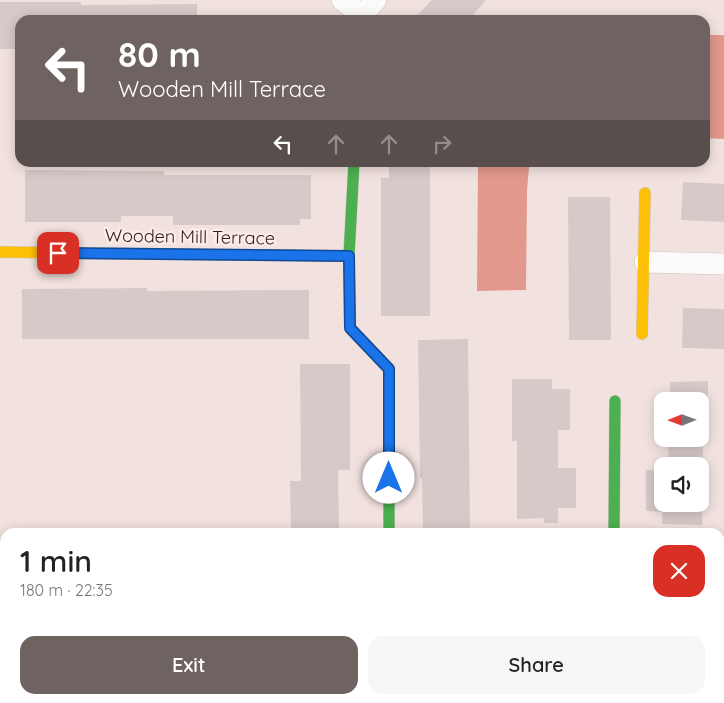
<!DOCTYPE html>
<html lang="en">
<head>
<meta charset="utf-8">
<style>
	:root { --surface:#fff; --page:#f6f6f6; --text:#222; --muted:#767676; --accent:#6f6361 }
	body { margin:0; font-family:Quicksand,sans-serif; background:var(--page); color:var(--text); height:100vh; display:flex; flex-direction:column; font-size:19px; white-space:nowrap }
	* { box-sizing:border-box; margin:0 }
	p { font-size:16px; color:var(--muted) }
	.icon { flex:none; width:28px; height:28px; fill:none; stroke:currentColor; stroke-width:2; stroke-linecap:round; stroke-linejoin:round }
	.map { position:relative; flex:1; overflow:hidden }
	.sheet { position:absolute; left:0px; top:528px; width:725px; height:176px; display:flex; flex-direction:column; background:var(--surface); border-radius:15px 15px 0 0; box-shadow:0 2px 12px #0003 }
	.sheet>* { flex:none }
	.hud { position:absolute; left:15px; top:15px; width:695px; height:152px; border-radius:15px; box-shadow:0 2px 12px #0003; background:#6f6361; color:#fff; overflow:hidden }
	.needle { width:32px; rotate:269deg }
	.buttons { position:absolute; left:654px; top:392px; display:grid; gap:10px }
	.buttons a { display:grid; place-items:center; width:55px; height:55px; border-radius:10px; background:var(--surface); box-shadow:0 2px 12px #0003; font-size:25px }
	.pin { position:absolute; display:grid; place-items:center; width:42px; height:42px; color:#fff; margin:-21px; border-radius:10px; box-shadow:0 2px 8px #0006 }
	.me { position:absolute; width:55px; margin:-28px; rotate:0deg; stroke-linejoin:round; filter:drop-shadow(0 0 4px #0008) }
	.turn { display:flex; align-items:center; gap:18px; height:105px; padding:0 20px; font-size:22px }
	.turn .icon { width:65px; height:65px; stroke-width:2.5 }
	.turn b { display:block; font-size:35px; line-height:42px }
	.lanes { display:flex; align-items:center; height:48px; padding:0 20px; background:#0003; justify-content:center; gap:25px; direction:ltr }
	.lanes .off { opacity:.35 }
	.round { display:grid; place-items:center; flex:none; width:52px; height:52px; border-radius:15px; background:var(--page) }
	.overview { display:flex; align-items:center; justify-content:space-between; height:85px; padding:0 20px }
	h1 { font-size:30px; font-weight:600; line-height:38px }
	.button { display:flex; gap:10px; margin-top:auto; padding:10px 20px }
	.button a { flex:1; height:58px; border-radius:15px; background:var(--accent); color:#fff; font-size:20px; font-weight:600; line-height:58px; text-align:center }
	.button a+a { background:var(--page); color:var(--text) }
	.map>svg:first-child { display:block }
	.water { fill:#e2988d }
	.building { fill:#d6cac8 }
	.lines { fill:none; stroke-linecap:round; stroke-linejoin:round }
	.lane-casing { stroke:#cdc0be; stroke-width:11 }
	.street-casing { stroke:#cdc0be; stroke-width:22 }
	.fast-casing { stroke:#cdc0be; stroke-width:12 }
	.slow-casing { stroke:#cdc0be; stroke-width:12 }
	.lane { stroke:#fdfbfa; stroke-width:10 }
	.street { stroke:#fdfbfa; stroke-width:21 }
	.fast { stroke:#4caf50; stroke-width:11 }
	.slow { stroke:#ffc107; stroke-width:11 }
	.route-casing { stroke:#114b97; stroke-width:12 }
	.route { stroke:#1a73e8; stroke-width:9 }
	.labels { text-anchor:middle; stroke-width:4.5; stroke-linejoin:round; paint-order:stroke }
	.street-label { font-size:18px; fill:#291f1d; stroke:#feece9 }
</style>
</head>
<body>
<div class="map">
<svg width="724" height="703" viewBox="0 0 724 703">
	<rect width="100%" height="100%" fill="#f2e2df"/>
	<path class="water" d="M705,35H724V139L705,138Z
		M478,163H532L529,167L527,191L526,290L477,291Z"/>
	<path class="building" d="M432,0H486L468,20H413Z
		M0,2H81V5L197,4V20H20V49H0Z
		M389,162H430V316H381V178H389Z
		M25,170L164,171V175H311V219H300V225H173V216H121V222H25Z
		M683,182L724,184V222L681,220Z
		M568,197H610L611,340H569Z
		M147,288V291L309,290V339H22V289Z
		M683,308L724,309V349L682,348Z
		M468,339L470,532H423L422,478H420L418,340Z
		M300,364H350V470H338L339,532H291L290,481H301Z
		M512,379H552V389H570V430H558V468H576V508H558V523H544V518L517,519V441H512Z
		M708,381V401H670V382Z
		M668,439H703V466H669Z
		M646,470H662V504H703L702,525L662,524V512L646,511Z"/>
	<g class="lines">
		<g class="lane-casing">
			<path id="lane" d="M385,703L386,699"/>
		</g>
		<g class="street-casing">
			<path id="street" d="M342,0L361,15
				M361,20V15L376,0
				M645,262L724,264
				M0,630H5
				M720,646H724
				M668,703L669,699"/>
		</g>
		<g class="fast-casing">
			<path id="fast" d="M354,162L349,256L350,328L389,369V532
				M154,254L349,256
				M614,532L615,401"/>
		</g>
		<g class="slow-casing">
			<path id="slow" d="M0,252L154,254
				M642,334L645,193"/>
		</g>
		<use href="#lane" class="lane"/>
		<use href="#street" class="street"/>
		<use href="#fast" class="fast"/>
		<use href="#slow" class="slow"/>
	</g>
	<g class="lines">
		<g class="route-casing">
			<path id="route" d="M58,253L349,256L350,328L389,369V478"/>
		</g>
		<use href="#route" class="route"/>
	</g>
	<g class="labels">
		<g class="street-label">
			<text transform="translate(190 237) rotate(1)" y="6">Wooden Mill Terrace</text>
		</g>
	</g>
</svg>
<div class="buttons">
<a><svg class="needle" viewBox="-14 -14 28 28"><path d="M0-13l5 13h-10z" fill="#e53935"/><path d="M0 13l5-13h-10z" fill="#767676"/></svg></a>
<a><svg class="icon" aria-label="sound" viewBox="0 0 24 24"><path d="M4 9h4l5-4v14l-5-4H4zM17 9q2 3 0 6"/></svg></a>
</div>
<div class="pin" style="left:58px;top:253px;background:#d93025"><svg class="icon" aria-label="arrive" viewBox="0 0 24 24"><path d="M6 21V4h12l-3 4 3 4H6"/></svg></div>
<svg class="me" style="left:389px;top:478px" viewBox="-20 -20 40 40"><circle r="19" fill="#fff"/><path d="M0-13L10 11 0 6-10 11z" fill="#1a73e8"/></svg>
<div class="hud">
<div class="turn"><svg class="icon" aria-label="left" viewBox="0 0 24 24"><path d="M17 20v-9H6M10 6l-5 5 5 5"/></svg><div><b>80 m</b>Wooden Mill Terrace</div></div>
<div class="lanes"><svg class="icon" aria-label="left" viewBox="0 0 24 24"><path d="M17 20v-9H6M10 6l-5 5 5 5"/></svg><svg class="icon off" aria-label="ahead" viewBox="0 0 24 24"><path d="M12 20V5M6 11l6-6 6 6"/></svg><svg class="icon off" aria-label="ahead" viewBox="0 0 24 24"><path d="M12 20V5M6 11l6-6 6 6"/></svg><svg class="icon off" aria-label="right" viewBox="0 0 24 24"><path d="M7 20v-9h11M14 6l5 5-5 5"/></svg></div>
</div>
<section class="sheet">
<div class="overview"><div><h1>1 min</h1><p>180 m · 22:35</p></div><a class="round" style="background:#d93025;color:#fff"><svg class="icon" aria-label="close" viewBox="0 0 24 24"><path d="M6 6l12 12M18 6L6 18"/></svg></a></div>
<div class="button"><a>Exit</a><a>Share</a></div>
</section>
</div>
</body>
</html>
